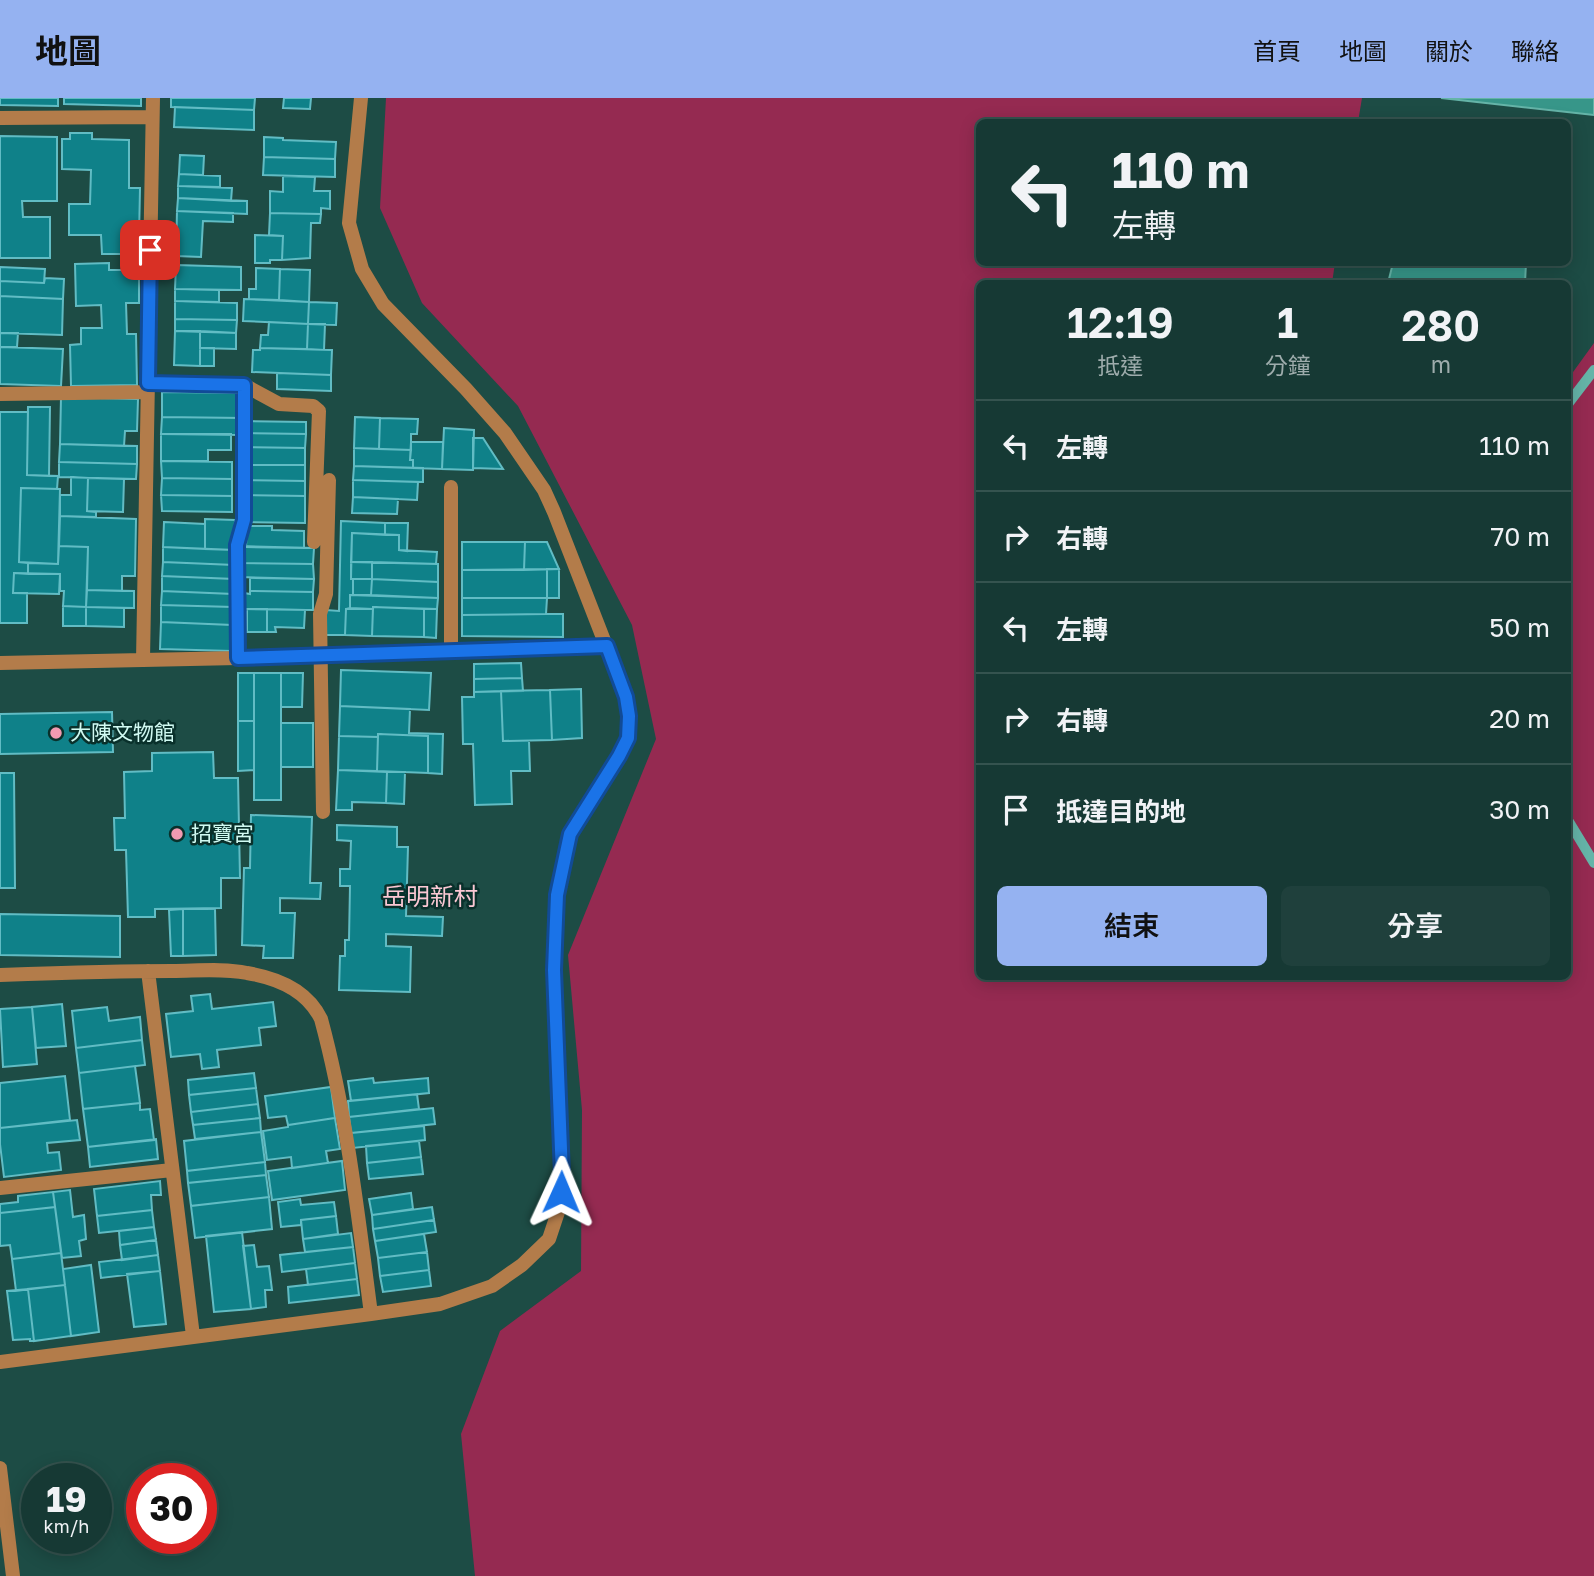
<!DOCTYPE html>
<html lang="zh-TW">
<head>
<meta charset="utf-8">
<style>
	:root { --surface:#163934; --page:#1f403c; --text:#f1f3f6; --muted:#9eacac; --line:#35534f; --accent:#95b2f1 }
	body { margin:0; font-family:"Golos Text","Noto Sans TC",sans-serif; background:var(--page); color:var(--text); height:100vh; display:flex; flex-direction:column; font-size:26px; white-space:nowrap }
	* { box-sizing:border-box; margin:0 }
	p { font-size:23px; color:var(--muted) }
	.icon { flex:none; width:38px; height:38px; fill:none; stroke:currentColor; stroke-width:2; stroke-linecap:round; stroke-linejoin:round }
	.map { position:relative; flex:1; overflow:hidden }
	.drawer { position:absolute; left:976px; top:182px; width:595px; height:700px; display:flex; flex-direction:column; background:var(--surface); border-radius:10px; box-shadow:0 4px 18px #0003,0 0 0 2px var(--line) }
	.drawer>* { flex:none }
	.hud { position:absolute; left:976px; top:21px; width:595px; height:147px; border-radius:10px; box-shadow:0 4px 18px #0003,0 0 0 2px var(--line); background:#163934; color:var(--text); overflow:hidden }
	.speed { position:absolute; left:21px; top:1365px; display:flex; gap:14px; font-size:35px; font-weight:700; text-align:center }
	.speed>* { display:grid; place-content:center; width:91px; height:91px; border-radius:50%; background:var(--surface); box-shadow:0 4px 18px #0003,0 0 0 2px var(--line); line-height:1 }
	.speed small { font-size:18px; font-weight:400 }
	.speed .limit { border:10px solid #d22; background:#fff; color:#111 }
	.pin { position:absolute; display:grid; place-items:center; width:60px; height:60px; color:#fff; margin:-30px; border-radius:14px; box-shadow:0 4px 10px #0006 }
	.me { position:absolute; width:77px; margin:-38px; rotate:1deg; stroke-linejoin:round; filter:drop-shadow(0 0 5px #0008) }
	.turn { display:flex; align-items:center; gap:24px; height:147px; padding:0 21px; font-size:32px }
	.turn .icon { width:91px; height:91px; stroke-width:2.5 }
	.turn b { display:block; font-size:49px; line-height:60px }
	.eta { display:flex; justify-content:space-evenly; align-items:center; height:119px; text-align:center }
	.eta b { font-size:42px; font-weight:600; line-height:49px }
	.button { display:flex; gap:14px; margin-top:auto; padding:14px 21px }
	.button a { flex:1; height:80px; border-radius:10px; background:var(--accent); color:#111; font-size:28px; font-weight:600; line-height:80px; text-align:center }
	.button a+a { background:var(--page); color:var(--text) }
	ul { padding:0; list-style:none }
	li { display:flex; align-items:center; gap:21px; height:91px; padding:0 21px; border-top:2px solid var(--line) }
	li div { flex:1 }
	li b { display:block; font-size:26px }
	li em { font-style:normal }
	header { display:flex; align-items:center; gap:42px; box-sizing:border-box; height:98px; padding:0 35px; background:var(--accent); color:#111 }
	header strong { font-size:33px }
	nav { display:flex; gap:38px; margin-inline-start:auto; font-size:24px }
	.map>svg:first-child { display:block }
	.green { fill:#952a51 }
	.water { fill:#379689; stroke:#65b4a8; stroke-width:2 }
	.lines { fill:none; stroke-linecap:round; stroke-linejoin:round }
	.stream { stroke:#65b4a8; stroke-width:10 }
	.building { fill:#0f8189; stroke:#61bcc4; stroke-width:2 }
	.minor { stroke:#b37c4a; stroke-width:14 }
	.tertiary { stroke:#b37c4a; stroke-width:14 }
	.route-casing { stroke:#114b97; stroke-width:18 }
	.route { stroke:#1a73e8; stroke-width:12 }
	.poi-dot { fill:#f19ab1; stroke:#09302b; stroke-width:2.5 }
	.labels { text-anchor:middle; stroke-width:5; stroke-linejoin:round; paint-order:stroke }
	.poi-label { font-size:21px; fill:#d1faf2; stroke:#09302b; text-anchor:start }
	.quarter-label { font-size:24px; fill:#fbc8d4; stroke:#09302b }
</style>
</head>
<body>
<header>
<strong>地圖</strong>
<nav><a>首頁</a><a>地圖</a><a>關於</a><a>聯絡</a></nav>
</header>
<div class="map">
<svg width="1594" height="1478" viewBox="0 0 1594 1478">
	<rect width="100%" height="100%" fill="#1d4c45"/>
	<path class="green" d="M386,0H1362L1358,24H980V164L1335,165L1332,185L980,186V878H1568V281L1594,245V1478H475L461,1336L500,1233L581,1173L582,1012L568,857L656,641L632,527L518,308L422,205L380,110Z"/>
	<path class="water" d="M1441,0H1594V17Z
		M1393,165H1526L1525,185H1388Z"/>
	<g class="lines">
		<path class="stream" d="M1568,306L1594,272
			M1568,722L1594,765"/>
	</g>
	<path class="building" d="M0,0H58V8L0,7Z
		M64,0H141V8L64,6Z
		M171,0H255L254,12L171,9Z
		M284,0H311L310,11L283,10Z
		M175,9L254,12V32L174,29Z
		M70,35H92V41L129,42V90H140L139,139H128V156H102L101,137H69V106H90L91,72L62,71V41H70Z
		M0,38L57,39V103H22L23,119H50V160H0Z
		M264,39L283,40V42L336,44L335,61L264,59Z
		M180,57L204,58L203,77L179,76Z
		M264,59L335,61V79L263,77Z
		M179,76L220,78V89L178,88Z
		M283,78L315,79L314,93H330V111L321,110V116L270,115V93L283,94Z
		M178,88L232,90L231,103L178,100Z
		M178,100L247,103V116L177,113Z
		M177,113L233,115V124L203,123L201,159L176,158Z
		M270,115L321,116L320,125H311L310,160L282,162L283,138L269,137Z
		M255,137L283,138L282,162H270V165H255Z
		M109,165V172H139V205H126L127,236H136L137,287L71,288L70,247L81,246V230H102L101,207L76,208L75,166Z
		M176,167L241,169V192L175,191Z
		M0,169L45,171L44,185L0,183Z
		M256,170L280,171L279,202L249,201V191H256Z
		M280,171L310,172L309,204L279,202Z
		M45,180L64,181L63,201L0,198V183L44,185Z
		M175,191L219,192V204L175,203Z
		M0,198L63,201L62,237L0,235Z
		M244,201L309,204L308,226L243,223Z
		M175,203L237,205V222L175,221Z
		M309,204L337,205L336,227L308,226Z
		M175,221L237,222L236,235L175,233Z
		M269,224L308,226L307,251L260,250L261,237H268Z
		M308,226H325L324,252L307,251Z
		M175,233H200V268L174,267Z
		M200,233L236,235V251L200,250Z
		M0,235H18L17,249H0Z
		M0,249L63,251L61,288L0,286Z
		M200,250H214V268H200Z
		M260,250L332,252L331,277L252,274L253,252H260Z
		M277,275L331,277V293L277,291Z
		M162,294L242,295L243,320L162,319Z
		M61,299L138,301L137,333H125L124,348L60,346Z
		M28,309H50L49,378L27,377Z
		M0,314H28L27,377L58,378L57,391L21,390L19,464L28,465V476L14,475L13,495H27V525H0Z
		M162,319L243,320L242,337L161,336Z
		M355,319L380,320L379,351L354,350Z
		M380,320L418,321L417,336H411V352L379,351Z
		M246,323L306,324V336L246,335Z
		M444,330L474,332L473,372L442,371Z
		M246,335L306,336L305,350L246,349Z
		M161,336H231V352H208V363H161Z
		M473,340H483L503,371L473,370Z
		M411,344H443L442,371L413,370V362H410Z
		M60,346L137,348V366L59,364Z
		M246,349L305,350V367H246Z
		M354,350L411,352L410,362H413V370L354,368Z
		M161,363L232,364V381L162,380Z
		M59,364L137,366L136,381L59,379Z
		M246,367H305V383L246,382Z
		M354,368L423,370V384L353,382Z
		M71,379L88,380L87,413L96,414V419L60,418V397H71Z
		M88,380L124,381L123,414L87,413Z
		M162,380L232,381V398L161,397Z
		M246,382L305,383V398L246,397Z
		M353,382L418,384L417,402L353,399Z
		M21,390L60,391L58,466L19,464Z
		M161,397L232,398V414L162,413Z
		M246,397L305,398V425L246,424Z
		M353,399L398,401L397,416L352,415Z
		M60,418L136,421L135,478H122V493L87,492L88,449L59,448Z
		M205,421L235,422L234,452L205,451Z
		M341,423L385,425V437L352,435L351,481H353V497H350V510L346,511L345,537H325L326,512L339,513Z
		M164,424L205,426V451L163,449Z
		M385,425H408L407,453L399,452V437H385Z
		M247,428H272V432L304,433V450L246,449Z
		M352,435L399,437V452L437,454L436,466L351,464Z
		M462,444H525L524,472H462Z
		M525,444H547L559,471L524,472Z
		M59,448L88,449L86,509L63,508L64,493H60V476H28V465L58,466Z
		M240,448L314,450L313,466L239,465Z
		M163,449L234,452V467L163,464Z
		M163,464L234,467V481L162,478Z
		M351,464H372V481H351Z
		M372,464L438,466V484L372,481Z
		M239,465L313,466L314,481L239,479Z
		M547,471H559V500H547Z
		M547,471V500H462V472Z
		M14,475L60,476L59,496L13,495Z
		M162,478L234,481L233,496L162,493Z
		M250,480L314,481L313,494L250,493Z
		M353,481H372L371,497H353Z
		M372,481L438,484V500L371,497Z
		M87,492L134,493V510L86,509Z
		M162,493L233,496V509L161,507Z
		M250,493L313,494V512L244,511V495L250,496Z
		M350,497L438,500L437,511L373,509V511L350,510Z
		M462,500H547L546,516L462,517Z
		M161,507L233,509L232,527L161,524Z
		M63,508L86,509V528H63Z
		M86,509L124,510V529L86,528Z
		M373,509L424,511V539L372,538Z
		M247,511H267V534H247Z
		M267,511L305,512L304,530L275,529L276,534H267Z
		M346,511H373L372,538L345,537Z
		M424,511H437L436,540L424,539Z
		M546,516H563V539L462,538V517Z
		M161,524L232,527V553L160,551Z
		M521,565L522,580L474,581V566Z
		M341,572L431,575L429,612L340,608Z
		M238,575H254V623H238Z
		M254,575H281V702H254Z
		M281,575H303L302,609H281Z
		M522,580L523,593L474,594V581Z
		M581,591L582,640L552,642L550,592Z
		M550,592L552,642L503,643L501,593Z
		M501,593L503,643H529L530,673H511L512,706L475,707L473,646H463L462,599H474V594Z
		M340,608L410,611L409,635L443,636L442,676L428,675V638L378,636V639L339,638Z
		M112,614L113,654L0,656V616Z
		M238,623H254V672L238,673Z
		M281,625H313V669H281Z
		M378,636L428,638V675L377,673Z
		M339,638L378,639L377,673L338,672Z
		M213,654L214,680H238L240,780H221V810L155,811V819H128L126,752H115L114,720H125L124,674L152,673V655Z
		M338,672L387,674L386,705L352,704V712H336Z
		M387,674H405L404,706L386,705Z
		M0,675H14L15,790H0Z
		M251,717L312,719L310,785H321L320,801L280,800V815H295L293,860H263L264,848L242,847L244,770H250Z
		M337,727L397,729V749H408L406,818L443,819L442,838L386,836V848L411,849L410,894L339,892L340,858H345V842H349L350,788H340V771H350L351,743L337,742Z
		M183,811V858H171L169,812Z
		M183,811H215L216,857L183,858Z
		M0,816L120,818V859L0,857Z
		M210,896L212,911L273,904L276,928L259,930L261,947L217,952L219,969L202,971L200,956L171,959L166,916L193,913L191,898Z
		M62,906L66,948L36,950L32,909Z
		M32,909L37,966L3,969L0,911Z
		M107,909L109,923L140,919L142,942L76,950L72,913Z
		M142,942L145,967L79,975L76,950Z
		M135,968L140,1005L83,1011L79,975Z
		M254,975L256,990L189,997L188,982Z
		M65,978L70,1022L0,1030V985Z
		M373,980L374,985L428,980L429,995L351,1003L348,983Z
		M331,989L335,1020L288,1027L286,1018L268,1020L265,998Z
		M256,990L258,1006L191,1014L189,997Z
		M417,996L419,1011L349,1019L348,1003Z
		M140,1005V1012L150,1011L154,1042L88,1049L83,1011Z
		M258,1006L260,1020L193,1027L191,1014Z
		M433,1010L435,1026L351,1035L349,1019Z
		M260,1020L261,1034L195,1041L193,1027Z
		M335,1020L340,1051L326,1053L328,1065L292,1070L291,1059L267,1062L263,1033L288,1029V1027Z
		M77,1022L80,1042L47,1045L48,1055L59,1054L61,1072L4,1079L0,1046V1030Z
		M424,1028L425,1042L353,1050L351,1035Z
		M261,1034L265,1064L187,1073L184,1043Z
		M156,1041L158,1061L90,1069L88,1049Z
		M419,1043L421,1059L367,1065L366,1048Z
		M421,1059L423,1076L369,1081L367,1065Z
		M342,1063L345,1092L272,1102L268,1073Z
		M265,1064L266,1077L188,1085L187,1073Z
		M266,1077L269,1099L191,1108L188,1085Z
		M160,1083L161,1097H151L152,1112L97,1118L94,1091Z
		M70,1092L73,1119L84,1117L86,1141L79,1143L81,1158L62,1160L53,1094Z
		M53,1094L55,1109L0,1115V1106L18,1104V1098Z
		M411,1095L413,1111L372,1117L369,1101Z
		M269,1099L272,1131L195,1140L191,1108Z
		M300,1101L301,1107L334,1104L336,1118L301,1122V1127L281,1129L278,1104Z
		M55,1109L61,1155L12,1161L10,1147L0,1148V1115Z
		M432,1109L434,1122L373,1131L372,1117Z
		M152,1112L154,1129L99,1135L97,1118Z
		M336,1118L338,1136L303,1141L301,1122Z
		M434,1122L436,1134L375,1143L373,1131Z
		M154,1129L156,1142L120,1147L119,1133Z
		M242,1134L251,1211L214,1214L206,1138Z
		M351,1135L353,1149L305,1154L303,1141Z
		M424,1136L427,1154L378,1160L375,1143Z
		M156,1142L158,1157L122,1162L120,1147Z
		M254,1147L257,1169L269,1168L272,1192H265L266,1209L251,1211L243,1148Z
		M353,1149L355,1165L282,1174L280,1157Z
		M427,1154L429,1172L380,1178L378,1160Z
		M61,1155L65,1187L16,1193L12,1161Z
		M158,1157L160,1173L101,1180L99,1164Z
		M355,1165L357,1181L308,1187L306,1171Z
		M91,1167L99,1234L71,1238L63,1171Z
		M429,1172L431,1188L383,1194L380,1178Z
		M160,1173L166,1226L134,1229L127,1176Z
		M357,1181L359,1197L289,1205L288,1189Z
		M65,1187L71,1238L34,1243L28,1191Z
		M28,1191L34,1243H30V1241L13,1242L7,1193Z"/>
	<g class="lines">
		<path class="minor" d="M0,20L152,19
			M148,285L244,287V422L237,447L238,560
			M244,287L279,306L313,308L319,313L314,444
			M0,296L147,294
			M451,389V553
			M143,562L153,0
			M0,565L238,560L607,549
			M323,714L320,516L326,496L329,382
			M148,873L193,1238
			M0,877C57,875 115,873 172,873C196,873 223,870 247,875C278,880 307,892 321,921C347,1017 358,1117 371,1216
			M0,1090L172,1072
			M0,1264L371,1216L440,1206L492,1188L522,1167L549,1141L559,1111L562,1077L554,872L557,797L570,736L619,658L628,640L629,618L626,599L554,414L544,392L505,335L466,291L383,206L362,171L349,125L361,0"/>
		<path class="tertiary" d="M0,1370L13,1478"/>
	</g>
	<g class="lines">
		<g class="route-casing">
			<path id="route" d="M150,152L148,285L244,287V422L237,447L238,560L607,548L626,599L629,618L628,640L619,658L570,736L557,797L554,872L562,1077L561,1094"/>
		</g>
		<use href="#route" class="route"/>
	</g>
	<g class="poi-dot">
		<circle cx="56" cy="635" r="7"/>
		<circle cx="177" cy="736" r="7"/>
	</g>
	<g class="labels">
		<g class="poi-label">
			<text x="70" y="642">大陳文物館</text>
			<text x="191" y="743">招寶宮</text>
		</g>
		<g class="quarter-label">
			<text x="430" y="807">岳明新村</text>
		</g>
	</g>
</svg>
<div class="speed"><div>19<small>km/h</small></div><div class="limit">30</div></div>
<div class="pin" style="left:150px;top:152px;background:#d93025"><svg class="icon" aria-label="arrive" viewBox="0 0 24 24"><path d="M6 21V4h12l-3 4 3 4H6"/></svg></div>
<svg class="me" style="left:561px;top:1094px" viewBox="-20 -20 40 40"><path d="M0-17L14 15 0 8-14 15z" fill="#1a73e8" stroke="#fff" stroke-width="4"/></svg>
<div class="hud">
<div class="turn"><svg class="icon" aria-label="left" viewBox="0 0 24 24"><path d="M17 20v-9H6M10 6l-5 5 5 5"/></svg><div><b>110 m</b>左轉</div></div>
</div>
<section class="drawer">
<div class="eta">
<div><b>12:19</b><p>抵達</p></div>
<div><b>1</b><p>分鐘</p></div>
<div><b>280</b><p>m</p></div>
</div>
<ul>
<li><svg class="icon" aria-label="left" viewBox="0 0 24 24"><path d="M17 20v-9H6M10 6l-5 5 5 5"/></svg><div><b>左轉</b></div><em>110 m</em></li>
<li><svg class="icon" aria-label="right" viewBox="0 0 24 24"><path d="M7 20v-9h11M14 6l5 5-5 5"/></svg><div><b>右轉</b></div><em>70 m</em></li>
<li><svg class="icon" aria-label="left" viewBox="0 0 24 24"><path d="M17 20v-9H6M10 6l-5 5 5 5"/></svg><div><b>左轉</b></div><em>50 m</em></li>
<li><svg class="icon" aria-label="right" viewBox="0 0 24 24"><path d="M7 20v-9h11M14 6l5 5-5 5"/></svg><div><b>右轉</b></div><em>20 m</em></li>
<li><svg class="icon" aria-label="arrive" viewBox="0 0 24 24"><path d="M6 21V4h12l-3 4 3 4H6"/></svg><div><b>抵達目的地</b></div><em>30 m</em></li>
</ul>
<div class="button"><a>結束</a><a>分享</a></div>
</section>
</div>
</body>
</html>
